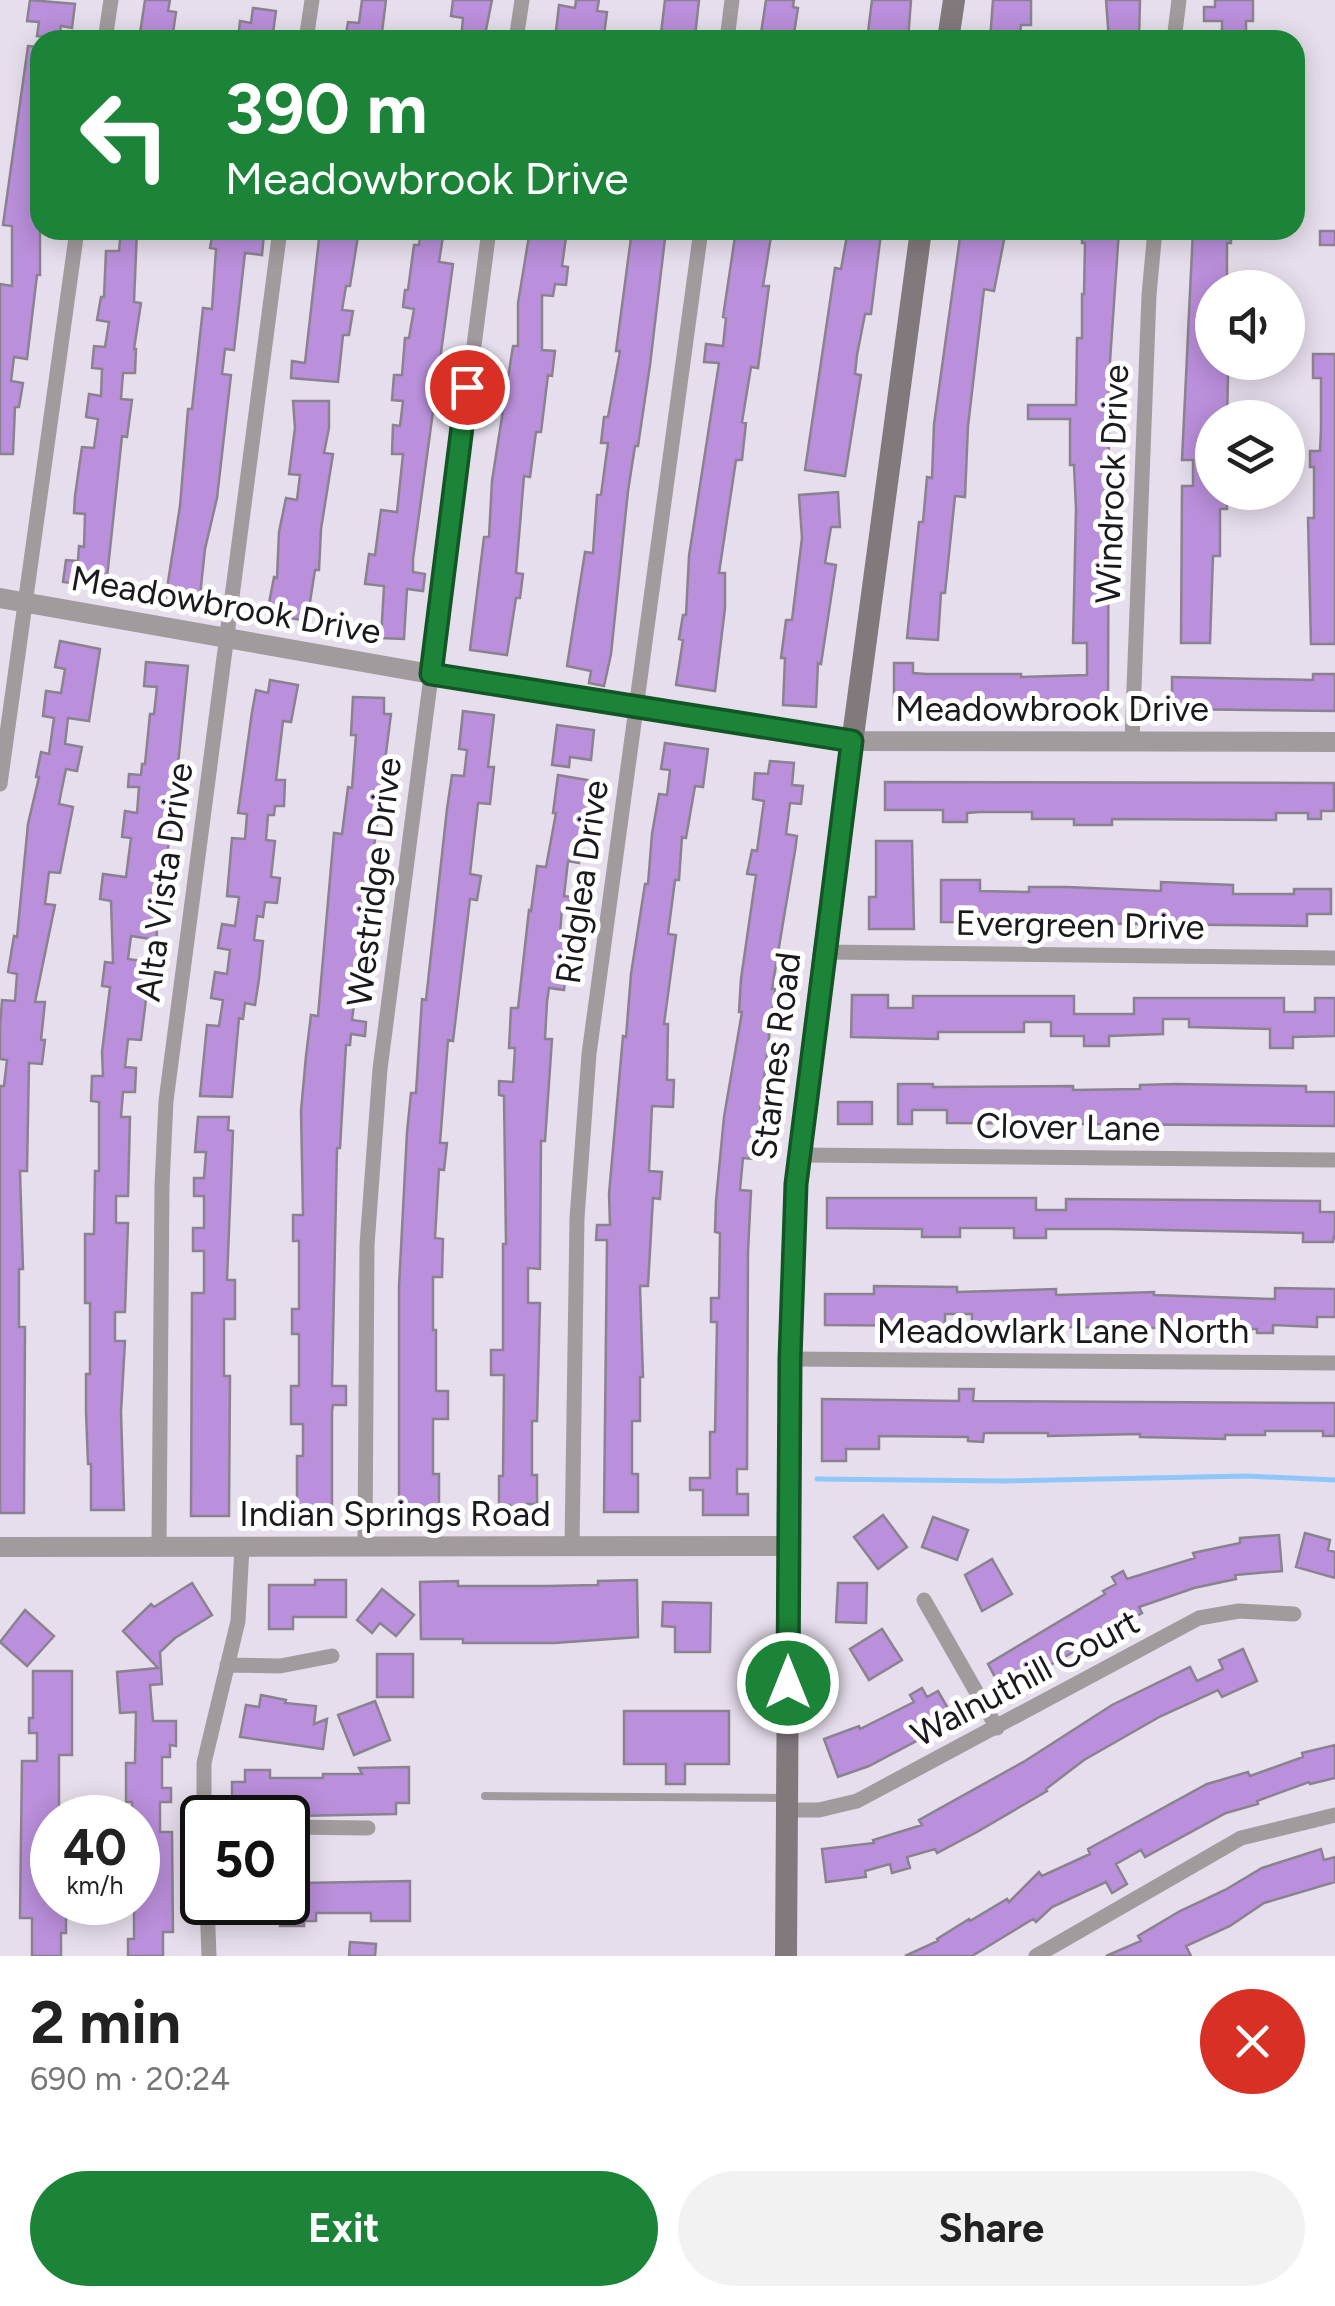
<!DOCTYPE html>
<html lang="en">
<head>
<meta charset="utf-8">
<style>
	:root { --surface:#fff; --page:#f2f2f2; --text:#222; --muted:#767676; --accent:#1c8439 }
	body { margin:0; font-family:Figtree,sans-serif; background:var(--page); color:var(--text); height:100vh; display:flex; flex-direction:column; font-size:38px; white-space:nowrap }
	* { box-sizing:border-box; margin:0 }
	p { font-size:32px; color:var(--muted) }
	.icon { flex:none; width:55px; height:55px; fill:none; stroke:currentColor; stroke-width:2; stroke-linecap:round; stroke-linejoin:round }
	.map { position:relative; height:1956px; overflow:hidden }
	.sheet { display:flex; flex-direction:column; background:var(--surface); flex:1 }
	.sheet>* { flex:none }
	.top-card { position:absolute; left:30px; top:30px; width:1275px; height:210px; border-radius:30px; box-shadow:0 5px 25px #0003; background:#1c8439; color:#fff; overflow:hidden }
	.tools { position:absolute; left:1195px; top:270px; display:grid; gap:20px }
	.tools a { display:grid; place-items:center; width:110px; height:110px; border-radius:50%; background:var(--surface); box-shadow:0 5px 25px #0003; font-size:50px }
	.speed { position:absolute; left:30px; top:1795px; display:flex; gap:20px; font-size:50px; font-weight:700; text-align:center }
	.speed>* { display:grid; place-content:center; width:130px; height:130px; border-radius:50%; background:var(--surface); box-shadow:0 5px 25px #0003; line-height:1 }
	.speed small { font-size:25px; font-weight:400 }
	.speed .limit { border:5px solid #111; border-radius:15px; background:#fff; color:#111 }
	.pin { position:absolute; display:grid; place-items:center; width:85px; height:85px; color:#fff; margin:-42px; border:5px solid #fff; border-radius:50%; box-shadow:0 2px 10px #0007 }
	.me { position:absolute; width:110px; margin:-55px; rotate:0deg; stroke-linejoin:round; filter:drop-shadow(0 0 8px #0008) }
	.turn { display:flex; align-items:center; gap:35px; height:210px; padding:0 30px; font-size:45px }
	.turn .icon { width:130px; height:130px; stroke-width:2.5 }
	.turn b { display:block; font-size:70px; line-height:85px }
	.round { display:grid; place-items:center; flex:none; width:105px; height:105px; border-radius:52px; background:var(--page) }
	.overview { display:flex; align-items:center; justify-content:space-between; height:170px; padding:0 30px }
	h1 { font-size:60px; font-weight:700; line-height:75px }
	.button { display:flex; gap:20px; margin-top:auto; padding:20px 30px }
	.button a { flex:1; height:115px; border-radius:60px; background:var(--accent); color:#fff; font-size:40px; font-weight:700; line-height:115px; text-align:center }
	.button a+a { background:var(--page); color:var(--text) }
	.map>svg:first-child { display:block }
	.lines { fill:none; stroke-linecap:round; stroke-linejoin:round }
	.stream { stroke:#8fc7fa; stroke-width:5 }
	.building { fill:#ba8fdb; stroke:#8a838f; stroke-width:2.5 }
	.service { stroke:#a29b9e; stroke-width:8 }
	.minor { stroke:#a29b9e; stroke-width:15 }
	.tertiary { stroke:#a29b9e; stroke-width:20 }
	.secondary { stroke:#82797d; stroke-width:22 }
	.route-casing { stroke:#125625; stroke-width:25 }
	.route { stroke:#1c8439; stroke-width:18 }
	.labels { text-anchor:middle; stroke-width:10; stroke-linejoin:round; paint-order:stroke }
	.street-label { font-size:35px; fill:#1c191e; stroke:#fff }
</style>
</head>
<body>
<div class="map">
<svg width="1335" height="1956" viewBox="0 0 1335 1956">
	<rect width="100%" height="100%" fill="#e6deec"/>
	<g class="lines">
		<path class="stream" d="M817,1479L1004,1481L1247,1476L1335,1480"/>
	</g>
	<path class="building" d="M30,0L75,4L72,28L61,26L59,38L37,36L39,22L27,21Z
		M145,0H170L168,11L176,12L172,40H139Z
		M362,0H386L381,40H345L348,22L359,23Z
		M453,0H492L484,40H461L463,18L451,16Z
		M576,0H599L597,11L607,12L604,35L580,32V40H555L559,5L575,8Z
		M665,0H699L695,37L661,33Z
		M766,0H794L793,7L798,8L793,40H760Z
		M872,0H911L908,40H867Z
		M993,0H1031V25H1021L1019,40H990Z
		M1106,0H1140L1139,40H1109Z
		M1215,0H1253V21H1246V40H1222V21H1204V7H1215Z
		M253,8L276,11L272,40H238L240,21L251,23Z
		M28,46L40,47V275H37L27,359L14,357L11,381L23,383L19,407H15L13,454H0V284L12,286V226L3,225Z
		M121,230H137L134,302L141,303L134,349H136L135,373H123L121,399L132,400L127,437L122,436L106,587L63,582L66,560L78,561L79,546L84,547L85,514L74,513L75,496L82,447L94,448L98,419L86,417L89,394L101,396L102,369L92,368L94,346L105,347L109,322L97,320L101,297H104L106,251H119Z
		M213,230L264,234L262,255L245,253L234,350L225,349L222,374L231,375L217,498L205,549L199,605L165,601L180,506L188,409H192L203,308L212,309L216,249L210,248Z
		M320,230H359L350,286H346L342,310L353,311L349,335H343L338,382L291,378L292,361L305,363Z
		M421,230H444L439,262L453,264L413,559V572L425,574L423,591L407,589L404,639L381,638L384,586L365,584L369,554L375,555L381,510L397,512L403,454H392L393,425L400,426L403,401L392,400L394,375H402L405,338H409L414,309L403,307L405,290H408L414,245H419Z
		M530,230H567L562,266L568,267L566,285L555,284L553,296L542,295V350L555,351L552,376L548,375L541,432H536L530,477L524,476L516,573L523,574L520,598H516L507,655L470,650L484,537H489L492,481L513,346H518V303Z
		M632,230H666L650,365L638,446H635L628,491L611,654L604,686L589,683L591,671L567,666L585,552L593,553L597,495H601L608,443H601L604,417H608L620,351H616Z
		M736,230H772L763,286H769L758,368L751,367L742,422L746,423L742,460H736L719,573H725V608L715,691L676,685L683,640L679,639L683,615H686L689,556L719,363L704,362L706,344L723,346L726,318L723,317Z
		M848,230L881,233L871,314H865L857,355L855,374L861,375L845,476L805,470L835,268L841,269Z
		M961,230H1006L994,291L984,289L968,426L965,497L955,496L945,593H941L938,640L907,638L919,522H923L927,477L932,478L934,424Z
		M1082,230H1119L1109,376L1108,709H1057V715H1030V709L894,706V663H913V673L926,674H1021V677L1087,675V643H1073L1076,509L1074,465H1070V419H1028V405H1076L1077,338H1082V294H1084L1085,243H1082Z
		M1193,230H1231V243H1227V288H1212V362H1228V377L1227,418H1212V492H1227V509H1220V556H1213L1210,643H1181L1182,486H1193V460H1182Z
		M1320,231H1335V245H1320Z
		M1313,354H1335V644H1311L1308,518H1314V467H1310V451H1320L1321,429V378H1313Z
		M293,401H329V428L324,453L333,454L321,529L319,570H315L307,621L267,614L274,577L277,578L279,532L286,498L297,500L300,475L289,474L295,428Z
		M838,492L840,527H831L825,563L836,565L821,664L818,663L816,707L783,705L785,658H781L786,620H792L802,538L799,495Z
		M60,641L100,649L89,721L68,718L65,744L82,747L77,771L66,769L61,793L59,804L73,807L60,873L49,872L45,904L55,905L35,1002H45L41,1040H45L42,1064L29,1063L27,1171H20L23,1269H19V1327H25L24,1513H0V1086H4L7,1060L0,1059V1028L2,1000L15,1001L17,974L8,972L14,936L17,937L28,824L39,777H36L41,752L49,754L54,718L43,716L46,691L61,693L65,669L55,667Z
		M146,662L188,666L174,804L160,907L156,906L157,940L131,936L128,959L143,961V966L150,967L141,1040L128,1039L125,1067L136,1068L135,1092H123L121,1117H130L128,1196H116V1223H128L125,1312H115V1341H125L121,1412L124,1510H91V1464H88L86,1412V1374H90V1303H85V1234H94L95,1171H99V1102L91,1101L92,1076H103L102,1052L110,987L102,986L105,962L113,963L111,901L100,899L103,874L126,877L131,838L122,837L125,811L137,813L139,787H128L129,774L141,775L142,764H145L150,714H154L157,687L144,686Z
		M1313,674H1335V711L1172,709V677L1313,680Z
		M270,680L298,685L291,722L283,721L276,780H285L284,806H275L274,815H268L266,840L275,841L271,877L280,878L277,903L265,902L263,917L257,916L254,940L263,941L259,979L255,1005L245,1003L243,1019L239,1018L232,1097L200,1096L207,1025L219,1026L223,1000L211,998L215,972L227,974L230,950L218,948L222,924L235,926L239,897L227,896L232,838L245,839L247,814L238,813L252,712L256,690L268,693Z
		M353,697L384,698V714H391L352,1020L366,1022L365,1036L351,1034L350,1045H346L340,1148H337L332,1386H346V1405H333L332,1411V1514H297V1456H303V1424H291V1386H299V1334H292V1309H299V1241H293V1215H303L301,1111L306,1056L311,1015L318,1016L334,833L342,834L348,787L352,788L356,735H351Z
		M463,711L494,715L488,767H494L490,804L478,803L470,874L481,876L477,900L470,899L453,1041L448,1040L440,1143H447L444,1170L439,1169L435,1238L443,1239L442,1277H433V1330H436V1391H448V1419H433V1474H439V1512H399V1287L407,1132L411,1093H416L422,999L426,1000L447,809L452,775L464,776L467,750L459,749Z
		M557,725L594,730L591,760L570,757L569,767L552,765Z
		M665,743L708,749L703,787L695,786L686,838L682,837L679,880H675L668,934L676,935L664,1024H668L667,1080H674L673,1107L652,1106L649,1171L662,1172L660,1199L653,1198L648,1286H640L643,1377H640V1421H632V1474H638V1512H604L607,1240H596L597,1225H610L609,1194L623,1036L626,1037L631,974L645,884H648L652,834L659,794L667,795L670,770L661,769Z
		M770,761L794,763L792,785L803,786L801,804L790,803L786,834L797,836L795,851L772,989H775L754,1159L743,1158L740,1190L751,1191L748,1252L747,1469H737V1494H748V1515H703V1490H690V1478H710V1432H715L717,1322H711V1298H719L720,1233L715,1232L716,1201L724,1117L742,1012H739L741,979L756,875L747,874L752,850L757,851L764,801L753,799L755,773L768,774Z
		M558,775L593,781L579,863L568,861L564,896L577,898L575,910L562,908L560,934L570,935L564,990L549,988L547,1002L545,1039H552L545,1141H541L540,1269L528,1268V1303H540L537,1421H532V1475H537V1504H527V1516L510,1517V1505L499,1506V1476H503L504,1375H491V1350H503V1244H506L504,1096L499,1095V1081L513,1082L515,1048H509L511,1008H518L529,910L531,911L537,866L546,867L556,813H553Z
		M885,782L1334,783V811H1321V819H1308V813H1276V820L1112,819V825H1074V819H1032V812H979L967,813V822H943V810H885Z
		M876,841H912L914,929H869V897H876Z
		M941,880H980V891L1029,892V887H1067L1161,891V882L1233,885V894H1294V889H1331V914H1307V926L941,922Z
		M852,995H888V1008H913V996H1074V1014H1134V998H1284V1012H1315V998H1335V1036L1293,1037V1048H1270V1029L1189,1027V1019H1163V1034L1109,1036V1046H1084V1036H1051V1022H1024V1032H938V1039L851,1037Z
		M898,1084H933V1087L1073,1086V1090L1140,1089V1085L1175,1084L1306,1086V1092H1335V1126L947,1123V1110H912V1124H898Z
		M838,1102H872V1124H838Z
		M198,1117H229L228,1130L233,1131L227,1280H235V1319H224V1376H230L229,1516H191L192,1293H204V1251H193V1228H204V1196H194V1178H204L206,1152H195Z
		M827,1198H1036V1210H1066V1199L1320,1201V1212H1335V1232L1333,1242H1303V1233L1113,1229H1046V1238H1014V1228H960V1237H922V1229L827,1228Z
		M874,1286L957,1287V1292L1056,1289V1295L1154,1292V1295L1275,1299V1288L1335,1289V1317H1317V1327L1273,1325V1333H1257V1329L972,1326V1314H945V1326L825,1325V1294H874Z
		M959,1389H974L973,1401L1335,1403V1436H1323V1431H1265V1435H1225V1439L1140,1437V1434L1048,1436V1433H984L983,1442L968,1441V1437L879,1436V1449H846V1461H822V1399L959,1401Z
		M883,1515L907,1547L878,1569L854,1537Z
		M933,1517L968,1530L957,1560L922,1547Z
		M1305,1533L1330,1540L1328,1550L1335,1552V1578L1296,1567Z
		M1279,1535L1282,1571L1235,1575L1236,1579L1194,1588L1139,1607L1142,1613L1003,1692L988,1664L1105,1594L1103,1591L1116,1584L1112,1577L1123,1571L1127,1579L1195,1558L1193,1553L1240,1543V1538Z
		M992,1559L1012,1594L982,1611L965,1575Z
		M315,1580H346V1617H293V1629H269V1585H315Z
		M637,1580L638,1637L554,1643H463V1639H421L420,1582L458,1581V1586H547L598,1585V1581Z
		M192,1583L212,1615L175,1638L160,1652L162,1684L150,1685L153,1721H176V1746L170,1745V1757H162V1788H171V1802H160V1832H172L173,1932H163V1956H128V1939H134V1902H138V1818H132V1802H126V1763H135L136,1712L120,1713L117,1672L158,1668L123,1631L151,1604L154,1607Z
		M838,1583H867L866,1623L836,1622Z
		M382,1589L414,1615L396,1636L380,1623L372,1633L357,1620Z
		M663,1602L711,1603L710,1652H675V1627L662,1626Z
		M25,1610L54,1636L27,1666L0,1642Z
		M882,1629L902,1660L869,1680L850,1649Z
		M1243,1649L1257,1681L1222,1697L1218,1690L1161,1716L1084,1760L1046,1789L1047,1791L977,1832L937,1853L935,1849L907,1857L910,1868L892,1873L890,1864L865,1871L866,1877L826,1882L822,1849L874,1843L873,1840L922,1825L919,1820L1025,1761L1112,1705L1190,1667L1197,1681L1223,1669L1219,1660Z
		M377,1654H413V1697H377Z
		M33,1671H72V1755H59V1818H52V1902H66V1933H61V1956H32V1918H20L22,1761H37V1733H29V1718H33Z
		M922,1688L927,1697L938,1691L949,1710L938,1717L943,1727L869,1766L838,1777L824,1739L859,1726L860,1729L914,1702L910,1695Z
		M261,1695L286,1700L285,1703L316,1706L314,1724L327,1719L323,1749L240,1737L246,1705L259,1707Z
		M375,1701L390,1740L354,1755L338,1715Z
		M624,1711H729V1764H685V1784H666V1764H624Z
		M1335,1745V1778L1310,1784L1309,1782L1257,1801L1258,1804L1226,1813L1145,1857L1141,1850L1116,1864L1127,1884L1112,1893L1106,1882L1052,1907L1036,1922L1033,1919L972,1956H905L938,1941L937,1939L969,1919L970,1921L1007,1899L1009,1902L1039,1872L1042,1876L1090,1854L1088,1849L1207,1784L1248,1772L1250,1776L1303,1757L1302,1753Z
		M409,1767V1803H396V1814L245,1817V1805H232V1782H245V1770H270V1778H323V1774H362L359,1768Z
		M1321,1849L1324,1860L1335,1857V1882L1264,1903L1230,1926L1186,1946L1191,1956H1106L1141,1941L1138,1936L1180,1911L1225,1890L1262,1868Z
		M410,1881V1921H371V1913H316V1921H304V1926H280V1917H234V1902H288V1896H301V1883Z
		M350,1942L376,1944L375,1956H349Z"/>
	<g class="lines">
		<path class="service" d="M485,1796L783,1798"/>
		<path class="minor" d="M105,40L111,0
			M306,40L312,0
			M516,40L522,0
			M727,40L732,0
			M1174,40L1179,0
			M1132,741L1149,295L1155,230
			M0,784L77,230
			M824,952L1335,958
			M800,1155L1335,1160
			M790,1359L1335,1363
			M365,1545L367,1245L380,1069L489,230
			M572,1546L577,1218L589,1054L701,230
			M159,1547L162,1186L166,1101L280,230
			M924,1600L997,1728
			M227,1665L280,1666L332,1656
			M787,1810H819L857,1801L1199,1618L1239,1611L1294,1614
			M204,1818V1763L238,1621L242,1547
			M288,1827L368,1828
			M207,1902L209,1956
			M1036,1956L1241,1838L1335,1815"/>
		<path class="tertiary" d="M0,598L431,674L852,741L1335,742
			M0,1547L790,1546"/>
		<path class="secondary" d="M948,40L954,0
			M786,1956L790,1359L796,1184L824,952L921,230"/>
	</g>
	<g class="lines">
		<g class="route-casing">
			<path id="route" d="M467,387L431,674L852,741L796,1184L790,1359L788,1683"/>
		</g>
		<use href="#route" class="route"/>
	</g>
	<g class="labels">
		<g class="street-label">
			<text transform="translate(1112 484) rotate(-88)" y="12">Windrock Drive</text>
			<text transform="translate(226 605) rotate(10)" y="12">Meadowbrook Drive</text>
			<text x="1052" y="721">Meadowbrook Drive</text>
			<text transform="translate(164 882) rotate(-82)" y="12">Alta Vista Drive</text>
			<text transform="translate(374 882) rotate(-83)" y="12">Westridge Drive</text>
			<text transform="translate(582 882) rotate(-82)" y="12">Ridglea Drive</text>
			<text transform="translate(1080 925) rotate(1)" y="12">Evergreen Drive</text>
			<text transform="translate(776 1056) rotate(-83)" y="12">Starnes Road</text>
			<text transform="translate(1068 1127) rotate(1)" y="12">Clover Lane</text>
			<text x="1063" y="1343">Meadowlark Lane North</text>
			<text x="395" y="1526">Indian Springs Road</text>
			<text transform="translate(1025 1678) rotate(-28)" y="12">Walnuthill Court</text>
		</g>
	</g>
</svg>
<div class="tools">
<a><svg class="icon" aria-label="sound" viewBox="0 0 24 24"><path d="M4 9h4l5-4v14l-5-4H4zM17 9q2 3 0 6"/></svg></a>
<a><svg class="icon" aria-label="layers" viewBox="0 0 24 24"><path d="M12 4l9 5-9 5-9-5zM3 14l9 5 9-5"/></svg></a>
</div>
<div class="speed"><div>40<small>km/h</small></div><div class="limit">50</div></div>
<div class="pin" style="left:467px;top:387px;background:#d93025"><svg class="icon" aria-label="arrive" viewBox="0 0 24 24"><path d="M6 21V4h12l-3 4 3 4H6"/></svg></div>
<svg class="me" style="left:788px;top:1683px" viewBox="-20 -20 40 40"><circle r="17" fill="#1c8439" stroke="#fff" stroke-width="3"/><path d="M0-11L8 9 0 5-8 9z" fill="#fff"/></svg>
<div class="top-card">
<div class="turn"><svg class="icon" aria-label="left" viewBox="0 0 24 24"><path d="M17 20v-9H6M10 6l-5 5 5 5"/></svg><div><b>390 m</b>Meadowbrook Drive</div></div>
</div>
</div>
<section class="sheet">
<div class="overview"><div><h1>2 min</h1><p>690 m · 20:24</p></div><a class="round" style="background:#d93025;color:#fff"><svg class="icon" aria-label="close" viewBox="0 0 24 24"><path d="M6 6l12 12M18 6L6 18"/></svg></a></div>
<div class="button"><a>Exit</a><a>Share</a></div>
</section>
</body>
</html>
